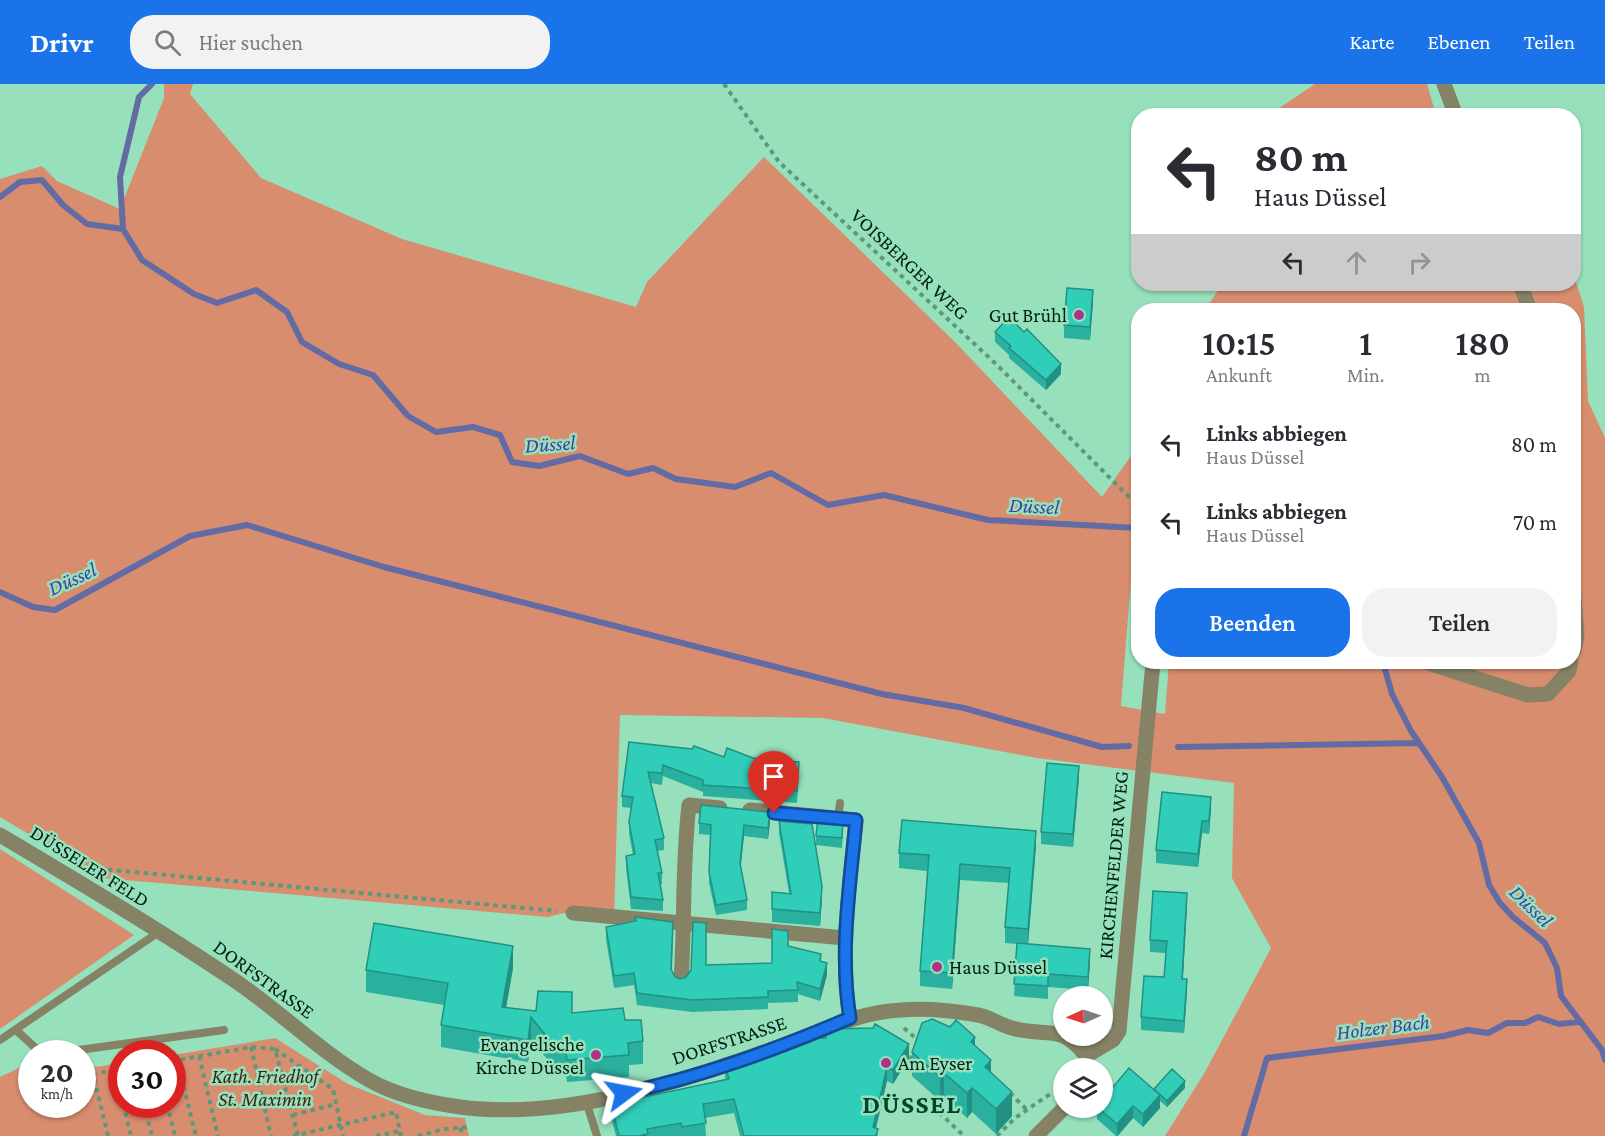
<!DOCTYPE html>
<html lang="de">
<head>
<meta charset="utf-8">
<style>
	:root { --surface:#fff; --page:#f2f2f3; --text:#2b2b33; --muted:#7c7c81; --accent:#1a73e8 }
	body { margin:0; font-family:"Crimson Pro",serif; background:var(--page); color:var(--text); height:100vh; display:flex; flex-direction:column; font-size:22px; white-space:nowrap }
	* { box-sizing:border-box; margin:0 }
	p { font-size:20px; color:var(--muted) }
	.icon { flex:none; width:33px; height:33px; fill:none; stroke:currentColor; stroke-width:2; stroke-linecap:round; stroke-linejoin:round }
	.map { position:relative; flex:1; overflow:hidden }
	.side { position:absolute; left:1131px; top:219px; width:450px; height:366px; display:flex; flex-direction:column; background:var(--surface); border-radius:24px; box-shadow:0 2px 4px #0004 }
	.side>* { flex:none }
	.top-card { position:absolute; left:1131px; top:24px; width:450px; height:183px; border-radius:24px; box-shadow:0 2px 4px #0004; background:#fff; color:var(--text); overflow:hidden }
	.needle { width:39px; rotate:267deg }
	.buttons { position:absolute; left:1053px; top:902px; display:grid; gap:12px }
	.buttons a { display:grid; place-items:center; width:60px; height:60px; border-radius:50%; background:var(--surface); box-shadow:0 2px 4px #0004; font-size:30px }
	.speed { position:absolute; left:18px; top:956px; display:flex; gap:12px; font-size:30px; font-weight:700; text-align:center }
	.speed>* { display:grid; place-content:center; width:78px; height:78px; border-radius:50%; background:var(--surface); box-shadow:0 2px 4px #0004; line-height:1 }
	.speed small { font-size:15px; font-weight:400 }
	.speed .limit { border:9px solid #d22; background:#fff; color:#111 }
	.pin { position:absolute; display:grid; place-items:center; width:51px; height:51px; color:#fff; margin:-62px -26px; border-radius:50% 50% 50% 0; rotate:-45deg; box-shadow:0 0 6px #0007 }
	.pin .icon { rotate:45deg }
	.me { position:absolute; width:66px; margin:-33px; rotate:77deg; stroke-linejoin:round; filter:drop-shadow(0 0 4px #0008) }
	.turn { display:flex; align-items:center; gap:21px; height:126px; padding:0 24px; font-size:27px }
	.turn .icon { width:78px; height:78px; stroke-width:2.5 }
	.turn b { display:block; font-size:42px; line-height:51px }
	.lanes { display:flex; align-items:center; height:57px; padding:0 24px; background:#0003; justify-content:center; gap:30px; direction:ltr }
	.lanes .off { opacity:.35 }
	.eta { display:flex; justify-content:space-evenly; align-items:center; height:102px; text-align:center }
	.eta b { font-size:36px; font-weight:600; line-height:42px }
	.action { display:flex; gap:12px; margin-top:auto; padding:12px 24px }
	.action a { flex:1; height:69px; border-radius:24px; background:var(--accent); color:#fff; font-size:24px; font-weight:600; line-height:69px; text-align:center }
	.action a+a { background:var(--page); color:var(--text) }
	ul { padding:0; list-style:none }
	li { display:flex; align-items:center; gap:18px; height:78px; padding:0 24px }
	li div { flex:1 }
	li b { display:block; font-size:22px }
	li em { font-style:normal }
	header { display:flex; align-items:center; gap:36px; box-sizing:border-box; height:84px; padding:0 30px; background:var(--accent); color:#fff }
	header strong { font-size:28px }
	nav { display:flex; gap:33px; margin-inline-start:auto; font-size:21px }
	.search { width:420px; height:54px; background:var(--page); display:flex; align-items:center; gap:15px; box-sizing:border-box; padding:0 21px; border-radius:24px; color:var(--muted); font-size:22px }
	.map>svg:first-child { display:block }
	.green { fill:#d88d6f }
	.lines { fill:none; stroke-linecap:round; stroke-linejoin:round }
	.stream { stroke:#626ba4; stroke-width:6 }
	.path { stroke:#5d987c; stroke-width:4; stroke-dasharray:4.5 4.5; stroke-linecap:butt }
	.service { stroke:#858266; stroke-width:8 }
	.minor { stroke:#858266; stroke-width:15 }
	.wall { fill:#29b09f }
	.shaded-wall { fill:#229082 }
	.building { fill:#30cdb9; stroke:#229082; stroke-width:1.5 }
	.route-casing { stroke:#114b97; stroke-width:15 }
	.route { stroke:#1a73e8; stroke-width:10 }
	.poi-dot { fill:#ac3387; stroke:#96e1bc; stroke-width:2 }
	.labels { text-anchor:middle; stroke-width:5; stroke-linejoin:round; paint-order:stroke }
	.street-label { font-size:20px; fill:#022114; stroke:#96e1bc }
	.poi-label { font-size:20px; fill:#022114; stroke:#96e1bc; text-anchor:end }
	.park-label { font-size:20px; font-style:italic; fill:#441f0f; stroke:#96e1bc }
	.water-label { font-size:21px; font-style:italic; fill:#473ca1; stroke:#96e1bc }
	.district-label { font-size:26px; font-weight:bold; letter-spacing:1.5px; fill:#02432c; stroke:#96e1bc }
</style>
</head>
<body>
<header>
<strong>Drivr</strong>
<div class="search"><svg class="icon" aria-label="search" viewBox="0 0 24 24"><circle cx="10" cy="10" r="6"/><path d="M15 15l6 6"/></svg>Hier suchen</div>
<nav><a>Karte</a><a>Ebenen</a><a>Teilen</a></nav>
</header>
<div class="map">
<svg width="1605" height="1052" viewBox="0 0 1605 1052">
	<rect width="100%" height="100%" fill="#96e1bc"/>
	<path class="green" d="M164,0H193L190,10L261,94L402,155L636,223L647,198L764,73L956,259L1102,413L1138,362V502L1131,495L1121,622L1165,630L1169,578H1574V226H1205L1222,200H1574L1575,195L1584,223L1588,317L1605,354V1052H1165L1205,988L1271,864L1232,794L1234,699L1037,674L823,634L620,631L614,834L568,828L548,833L102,794L0,733V95L42,82L57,97L120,125L164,14Z
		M1315,0H1427L1436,31H1269Z
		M0,765L134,851L0,945Z
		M275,954L348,1000L425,1031L465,1034L469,1052H0V993L25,981L28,994H31L32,1020H82L83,985L121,979L122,1020H172L173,971Z"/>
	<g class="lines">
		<path class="stream" d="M0,113L20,98L42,96L63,121L87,140L123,145L142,176L194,210L217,219L256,206L287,228L302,258L339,280L373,291L408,332L436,348L473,343L500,351L512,378L539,382L580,372L628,390L653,384L676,395L735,403L771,389L828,421L884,411L988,436L1138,444
			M123,145L120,93L139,13L152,0
			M0,508L33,523L55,526L190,452L247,441L384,483L882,610L964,624L1102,663L1129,662
			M1383,578L1392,610L1411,647L1442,693L1479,759L1489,801L1500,819L1513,833L1545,859L1557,884L1561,912L1602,966L1605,976
			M1178,663L1419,659
			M1244,1052L1267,974L1444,952L1468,946L1488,949L1507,939H1525L1538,933L1559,940L1578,938"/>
		<path class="path" d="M724,0L779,78L997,281L1138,422
			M90,784L557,827
			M904,944L919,957
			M251,963L271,1052
			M275,965L333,1005L343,1052
			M199,972L218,1052
			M177,976L196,1052
			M910,976L914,968
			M172,977L251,963L275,965L298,1052
			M114,987L122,1016
			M1010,1009L1027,1026
			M926,1016L964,1052
			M123,1020L131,1052
			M144,1020L152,1052
			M167,1020L175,1052
			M293,1031L336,1020
			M460,1044L463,1052
			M108,1052L93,990L122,985
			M293,1052L396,1028L401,1052
			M376,1052L400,1047
			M418,1052L444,1045L469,1043
			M997,1052L1015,1034L1053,1008"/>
		<path class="service" d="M838,734L840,719
			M16,946L41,969
			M0,956L159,848
			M57,969L224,946
			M586,1017L597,1052"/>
		<path class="minor" d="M1444,0L1456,32
			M1520,200L1530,226
			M1574,515L1577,551L1574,566
			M1425,578L1528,611L1548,610L1569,587L1571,578
			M750,726L856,736C850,802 839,868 850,934
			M0,751C79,798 158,845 234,896C280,927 320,968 369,996C395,1011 431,1019 460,1023C566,1037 682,997 781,962C822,948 857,928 901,926C925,924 955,927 978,931C990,933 1000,941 1012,944C1046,954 1060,938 1086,972V984
			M573,829L845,854
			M681,897C685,838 682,780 689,721L720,724
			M1086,972L1113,956L1119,947L1153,578
			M1036,1052L1065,1023"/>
	</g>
	<path class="wall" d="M1093,218L1090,256L1064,254V241Z
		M995,248H1024L1061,290L1046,306L1009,274V271L995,258Z
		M629,658L724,673L753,674L799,689L797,719L703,712V708L663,692L662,701L651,699L664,754V766L657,767L662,789V800L660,801L663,816V827L631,825L626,784V772L633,771L629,750V738L631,724L622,723V712Z
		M1079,694L1073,763L1041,760V748Z
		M1211,725L1209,750L1202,749L1198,783L1156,779V766Z
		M779,737L822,814L820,842L772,838V808L789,809L779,749Z
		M770,738L768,755L744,752L740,783L747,816V826L716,831L709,799L710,751L699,750V739Z
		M843,745L842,764L816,761V752Z
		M1036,762L1028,860L1090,877L1088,906L1048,903V915L1014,912L1017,860L1005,859V843L1009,799L960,796L952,905L920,902V887L927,787L899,784V769Z
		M1187,821L1183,895L1187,907L1184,949L1141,946V933L1164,893L1166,869L1150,868V856Z
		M635,833L673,850L672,886L675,893L680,895L686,893L706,881L772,879L788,862L821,878L827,891L820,917L798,910V918L768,919V925L692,928L637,921L634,901L614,904L606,855V843L635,838Z
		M513,884L506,924L536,927L572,929L625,936L643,957V980L629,981V993L567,998L565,984L555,985L531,955L528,978L441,963V941L444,921L366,908V886Z
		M975,961L1012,1032L996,1050L972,1028L967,1034L944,1013L940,1017L912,992V968Z
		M780,962L909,974L893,1000L887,997L876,1044L878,1052H740L734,1029L705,1034L706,1052H616L611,1034V1020L725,995V982L780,966Z
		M1185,1004L1167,1023L1160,1017V1024L1143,1043L1133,1034L1118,1052H1116L1097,1035V1023L1154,1006Z"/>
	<path class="shaded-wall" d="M1093,206V218L1090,256V243Z
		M1061,280V290L1046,306V296Z
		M1079,682V694L1073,763V750Z
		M1211,713V725L1209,750V737Z
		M770,728V738L768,755V744Z
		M1202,737V749L1198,783V770Z
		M744,741V752L740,790V779Z
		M1036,747V762L1028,861V845Z
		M960,780V796L952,905V889Z
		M822,802V814L820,842V829Z
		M1187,809V821L1182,907V895Z
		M513,862V884L502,946V923Z
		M1090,865V877L1088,906V893Z
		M827,879V891L820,917V905Z
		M1187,895V907L1184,949V937Z
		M531,933V955L528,978V956Z
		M975,953V978L971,958Z
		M909,960V974L893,1000V986Z
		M991,976V1000L985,983Z
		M887,983V997L874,1052L873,1043Z
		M944,989V1013L940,1017V993Z
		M1185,997V1004L1167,1023V1017Z
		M972,1004V1028L967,1034V1009Z
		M1012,1008V1032L996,1050V1025Z
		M1160,1011V1024L1143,1043V1030Z
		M1133,1022V1034L1117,1052V1040Z"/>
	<path class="building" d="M1067,204L1093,206L1090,243L1064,241Z
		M1009,233L1024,248L1027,245L1061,280L1046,296L1009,264L1011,262L995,248Z
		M629,658L692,665L694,662L724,673L727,664L753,674L799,678L797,707L703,701V696L663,681L662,689L648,688L664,754L655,756L662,789H658L663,816L631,813L626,772L635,770L629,738L633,713L622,712Z
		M1047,679L1079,682L1073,750L1041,748Z
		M1162,708L1211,713L1209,737H1202L1198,770L1156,766Z
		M701,721L770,728L768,744L744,741L740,779L747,816L716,821L709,788L711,741L699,739Z
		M818,732L843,735L842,754L816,752Z
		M902,736L1036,747L1028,845L1005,843L1010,784L960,780L952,889L920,887L929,771L899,769Z
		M779,737L812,740L822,802L820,829L772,825V808L791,810Z
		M1153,807L1187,809L1182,895H1187L1184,937L1141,933L1144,892L1164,893L1167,857L1150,856Z
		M635,833L673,838L671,885L675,893L680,895L686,893L691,886L693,838L706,839V881L772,879V845L788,847V862L821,870L820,877L827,879L820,905L797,898L798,906L768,907V913L692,916L637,909L634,889L614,892L606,843L636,837Z
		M374,839L513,862L502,923L536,927L538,907L572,908V929L623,924L625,936H641L643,957L628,959L629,971L567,976L565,962L555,963L531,933L528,956L441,941L448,899L366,886Z
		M1017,859L1090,865L1088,893L1048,890V902L1014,900Z
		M932,935L950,943L956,936L975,953L971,958L991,976L985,983L1012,1008L996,1025L972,1004L967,1009L944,989L940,993L912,968L922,939Z
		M875,940L909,960L893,986L887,983L873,1043L878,1045L876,1052H744L734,1015L703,1020L706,1039L682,1043L681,1039L647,1045L648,1050L643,1051L646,1052H619L611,1020L729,995L725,982L781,966L780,962L812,954H826V945L873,944Z
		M1129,984L1160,1011L1143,1030L1133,1022L1117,1040L1097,1023H1102V1016Z
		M1172,985L1185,997L1167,1017L1154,1005Z"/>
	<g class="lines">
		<g class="route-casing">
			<path id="route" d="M624,1009C702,993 777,965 850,934C839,868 850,802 856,736L774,729"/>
		</g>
		<use href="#route" class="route"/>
	</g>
	<g class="poi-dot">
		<circle cx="1079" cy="231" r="6"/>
		<circle cx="937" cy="883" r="6"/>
		<circle cx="596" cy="971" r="6"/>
		<circle cx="886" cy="979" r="6"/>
	</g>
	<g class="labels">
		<g class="street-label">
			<text transform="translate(910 180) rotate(43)" y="7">VOISBERGER WEG</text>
			<text transform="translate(1113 781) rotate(-85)" y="7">KIRCHENFELDER WEG</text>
			<text transform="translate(90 782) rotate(32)" y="7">DÜSSELER FELD</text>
			<text transform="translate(264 895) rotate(36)" y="7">DORFSTRASSE</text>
			<text transform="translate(729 956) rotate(-18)" y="7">DORFSTRASSE</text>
		</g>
		<g class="poi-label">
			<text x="1067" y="238">Gut Brühl</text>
			<text x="949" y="890" text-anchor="start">Haus Düssel</text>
			<text x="584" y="967">Evangelische<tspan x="584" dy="23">Kirche Düssel</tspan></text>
			<text x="898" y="986" text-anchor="start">Am Eyser</text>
		</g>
		<g class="park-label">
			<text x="265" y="999">Kath. Friedhof<tspan x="265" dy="23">St. Maximin</tspan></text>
		</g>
		<g class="water-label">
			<text transform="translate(550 360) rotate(-4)" y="7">Düssel</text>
			<text transform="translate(1034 422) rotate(3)" y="7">Düssel</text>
			<text transform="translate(72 495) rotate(-25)" y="7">Düssel</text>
			<text transform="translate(1531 822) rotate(44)" y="7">Düssel</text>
			<text transform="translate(1383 943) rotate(-7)" y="7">Holzer Bach</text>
		</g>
		<g class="district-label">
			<text x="912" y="1029">DÜSSEL</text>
		</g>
	</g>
</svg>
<div class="buttons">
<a><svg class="needle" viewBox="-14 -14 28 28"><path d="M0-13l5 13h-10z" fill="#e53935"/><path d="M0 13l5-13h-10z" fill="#7c7c81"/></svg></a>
<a><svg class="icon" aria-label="layers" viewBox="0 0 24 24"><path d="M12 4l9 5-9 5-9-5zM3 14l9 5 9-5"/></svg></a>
</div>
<div class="speed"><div>20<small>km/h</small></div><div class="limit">30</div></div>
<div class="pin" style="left:774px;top:729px;background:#d93025"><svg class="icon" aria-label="arrive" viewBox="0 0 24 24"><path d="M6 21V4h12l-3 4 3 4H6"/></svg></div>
<svg class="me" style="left:624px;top:1009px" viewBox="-20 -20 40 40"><path d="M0-17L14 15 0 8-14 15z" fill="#1a73e8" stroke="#fff" stroke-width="4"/></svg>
<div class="top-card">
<div class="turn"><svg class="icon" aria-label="left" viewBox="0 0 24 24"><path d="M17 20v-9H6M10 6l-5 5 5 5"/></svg><div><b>80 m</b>Haus Düssel</div></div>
<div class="lanes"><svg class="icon" aria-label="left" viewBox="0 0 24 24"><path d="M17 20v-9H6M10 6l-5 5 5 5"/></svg><svg class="icon off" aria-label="ahead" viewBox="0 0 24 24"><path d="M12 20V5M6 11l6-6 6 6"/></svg><svg class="icon off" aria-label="right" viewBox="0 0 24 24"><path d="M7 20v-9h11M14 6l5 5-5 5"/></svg></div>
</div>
<section class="side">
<div class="eta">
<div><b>10:15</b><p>Ankunft</p></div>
<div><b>1</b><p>Min.</p></div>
<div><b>180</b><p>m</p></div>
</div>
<ul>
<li><svg class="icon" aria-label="left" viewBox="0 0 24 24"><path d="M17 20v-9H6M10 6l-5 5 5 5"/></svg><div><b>Links abbiegen</b><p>Haus Düssel</p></div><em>80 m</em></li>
<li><svg class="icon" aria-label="left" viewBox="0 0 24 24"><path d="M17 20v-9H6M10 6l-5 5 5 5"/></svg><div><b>Links abbiegen</b><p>Haus Düssel</p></div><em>70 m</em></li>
</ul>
<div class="action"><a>Beenden</a><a>Teilen</a></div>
</section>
</div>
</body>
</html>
